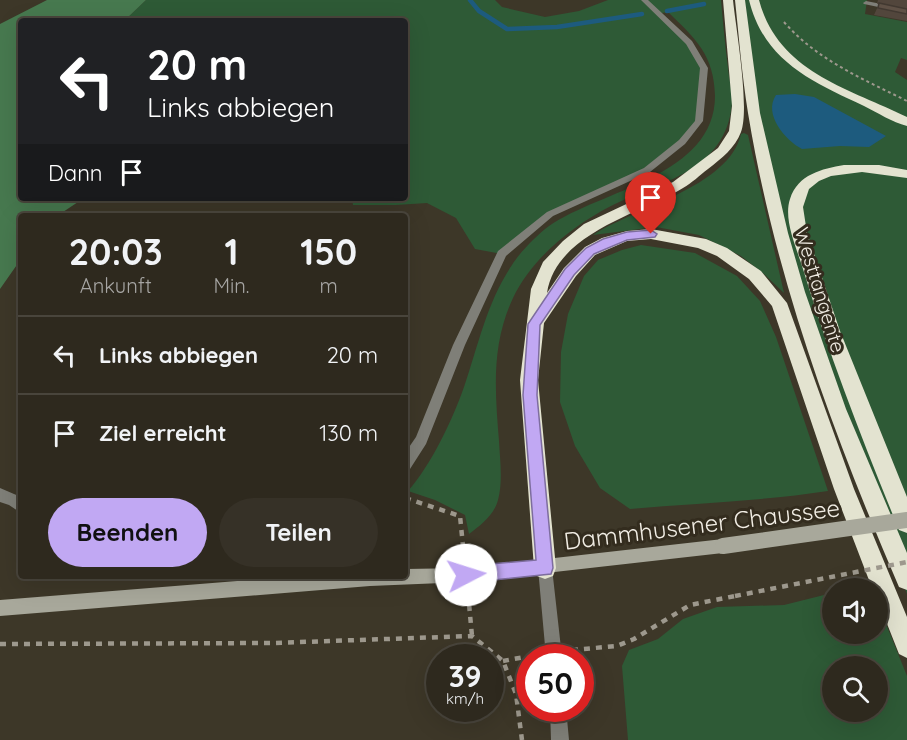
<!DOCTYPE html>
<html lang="de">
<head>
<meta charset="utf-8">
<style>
	:root { --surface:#2e291e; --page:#363127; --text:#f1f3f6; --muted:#a7a6a4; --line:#49453c; --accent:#c1a8f3 }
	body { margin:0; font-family:Quicksand,sans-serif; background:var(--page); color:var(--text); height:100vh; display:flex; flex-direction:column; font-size:22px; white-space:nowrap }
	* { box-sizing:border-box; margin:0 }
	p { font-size:20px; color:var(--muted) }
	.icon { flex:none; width:33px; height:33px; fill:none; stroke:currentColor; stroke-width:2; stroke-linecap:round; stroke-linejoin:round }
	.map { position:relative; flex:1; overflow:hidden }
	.details { position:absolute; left:18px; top:213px; width:390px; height:366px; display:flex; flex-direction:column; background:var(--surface); border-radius:6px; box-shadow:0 6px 24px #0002,0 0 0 2px var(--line) }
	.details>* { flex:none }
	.guide { position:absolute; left:18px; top:18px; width:390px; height:183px; border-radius:6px; box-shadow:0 6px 24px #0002,0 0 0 2px var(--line); background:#202124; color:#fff; overflow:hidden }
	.fabs { position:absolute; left:822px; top:578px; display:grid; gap:12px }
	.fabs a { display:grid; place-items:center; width:66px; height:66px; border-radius:50%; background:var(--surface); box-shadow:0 6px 24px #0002,0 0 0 2px var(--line); font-size:30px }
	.speed { position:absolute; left:426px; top:644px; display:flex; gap:12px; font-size:30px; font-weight:700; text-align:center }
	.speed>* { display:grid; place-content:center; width:78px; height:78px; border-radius:50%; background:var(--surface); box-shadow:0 6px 24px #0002,0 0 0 2px var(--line); line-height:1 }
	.speed small { font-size:15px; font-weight:400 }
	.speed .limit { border:9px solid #d22; background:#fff; color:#111 }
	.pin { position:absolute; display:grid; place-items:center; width:51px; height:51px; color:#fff; margin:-62px -26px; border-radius:50% 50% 50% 0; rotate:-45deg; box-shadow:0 0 6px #0007 }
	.pin .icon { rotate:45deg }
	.me { position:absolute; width:66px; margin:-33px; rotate:85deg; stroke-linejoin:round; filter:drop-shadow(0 0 4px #0008) }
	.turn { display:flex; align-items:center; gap:21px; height:126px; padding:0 30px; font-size:27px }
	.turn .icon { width:78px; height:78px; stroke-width:2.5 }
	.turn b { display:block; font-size:42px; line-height:51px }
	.then { display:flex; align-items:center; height:57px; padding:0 30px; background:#0003; gap:12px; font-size:22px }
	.eta { display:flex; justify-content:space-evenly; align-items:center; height:102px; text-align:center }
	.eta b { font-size:36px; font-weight:700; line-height:42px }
	.action { display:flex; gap:12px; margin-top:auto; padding:12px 30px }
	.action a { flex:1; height:69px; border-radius:36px; background:var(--accent); color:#111; font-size:24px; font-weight:700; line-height:69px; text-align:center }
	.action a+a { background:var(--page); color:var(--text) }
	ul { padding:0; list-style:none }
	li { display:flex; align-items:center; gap:18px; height:78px; padding:0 30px; border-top:2px solid var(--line) }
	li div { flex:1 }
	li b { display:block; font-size:22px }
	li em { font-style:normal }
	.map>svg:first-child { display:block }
	.green { fill:#2e5a36; fill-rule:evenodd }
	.forest { fill:#47794f }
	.water { fill:#1d5b7e }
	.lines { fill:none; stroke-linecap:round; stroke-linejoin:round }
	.stream { stroke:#1d5b7e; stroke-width:4.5 }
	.path-far1 { stroke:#9d988d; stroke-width:2; stroke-dasharray:3 3; stroke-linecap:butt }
	.path { stroke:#9d988d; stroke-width:4.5; stroke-dasharray:6 6; stroke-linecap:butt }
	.lane { fill:#7f7f78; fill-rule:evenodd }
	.street { fill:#7f7f78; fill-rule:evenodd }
	.secondary { fill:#a8a89b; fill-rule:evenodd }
	.highway { fill:#e3e3d0; fill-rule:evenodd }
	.path-bridge { stroke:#9d988d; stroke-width:4.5; stroke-dasharray:6 6; stroke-linecap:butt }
	.secondary-bridge { stroke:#a8a89b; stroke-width:16 }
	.wall { fill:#52463c }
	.building { fill:#5f5146; stroke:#423931; stroke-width:1.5 }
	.route { fill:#c1a8f3; stroke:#7d6d9e; stroke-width:1.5 }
	.labels { text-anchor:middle; stroke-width:6; stroke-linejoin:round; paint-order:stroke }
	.street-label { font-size:20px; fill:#f1ede4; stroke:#332c1e }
	.near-street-label { font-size:24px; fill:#f1ede4; stroke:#332c1e }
</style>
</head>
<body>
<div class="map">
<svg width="907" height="740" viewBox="0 0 907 740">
	<rect width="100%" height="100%" fill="#3d3728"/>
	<path class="green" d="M146,0H495L502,7L545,17L579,11L608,0H721C723,23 725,45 728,68C729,79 733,93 732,104C725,172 661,181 611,206C572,226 532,258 513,298C491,345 495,391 499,441C500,460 503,481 498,500C494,515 481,525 469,534L465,515L435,500L408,491C431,465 452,421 464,387C478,346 487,302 512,265C520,252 537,235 549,226C601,190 715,176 715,96C714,55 696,39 668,12L656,14L689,43L704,68L699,121L682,142L647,170L550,214L502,254L475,249L456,218L427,203L396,205H353L352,198H405V21H124Z
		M740,0H867L865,14L907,22V60L901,58L895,72L907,80V594L878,515L771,195Z
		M744,133L748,135L784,293L764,274L741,256L699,235L656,227L593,235C634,208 729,187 741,134Z
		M641,245L695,253L737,276L760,301L776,337L828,491C763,501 696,503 630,509L600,488L575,446L560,402L561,352L568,314L584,276L598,260L622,250Z
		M832,593V633H878V604L907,676V740H628L622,666L629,650L658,639L683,619L717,607L784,605ZM832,666H878V711H832Z"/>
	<path class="forest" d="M47,0H146L124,21H21V198H84L57,216H21V259L0,289V24Z"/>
	<path class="water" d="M795,94L814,97L886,136L869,147L840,146L802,149C785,140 763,114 776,95Z"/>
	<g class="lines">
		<path class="stream" d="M470,0L479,11L507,29L557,27L642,14
			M667,11L704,4"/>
		<path class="path-far1" d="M784,22C817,60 863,79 907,101"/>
		<path class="path" d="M405,498L460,516L464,556
			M468,593L472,636
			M0,644L273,643L472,636L503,661L516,694L522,740
			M572,650L617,646L634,639L690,605L735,596
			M503,661L535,655"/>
		<path class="lane" d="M641,0H648L692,41L708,68L703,121L685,144L650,172L553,216L506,256L465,345L426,444L410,469L405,471V453L416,437L453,345L498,251L547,212L644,168L679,140L695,121L700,68L686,44Z
			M866,1L907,9V13L864,4L863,3Z
			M0,488L21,497V513L9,505L0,502Z"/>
		<path class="street" d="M545,561L550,563L552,568L562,657H546L538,568L540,563Z
			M550,708H566L569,740H551Z"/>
		<path class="secondary" d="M723,539L728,541L730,546L728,551L723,553L466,582L370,586L0,616V600L301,576H405V569L466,568Z"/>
		<path class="highway" d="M723,0H733C736,29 750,108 741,132C735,148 722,158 708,169C700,175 692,183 683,188C640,214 556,233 547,293L564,268L585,247L602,238L627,231L651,229L706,239L727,248L761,271L787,303L854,489L907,617V658L899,654L878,601V588H872L834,489L772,306L749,279L717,256L698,248L651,239L627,241L595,255L576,276L544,323L538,380L556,568L553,576L545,579L537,576L534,568L520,380L531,289L543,262L563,241L584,224L673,182L718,148L729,131L732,106Z
			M735,0H745L760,113L788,233L805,292L846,409L907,553V590L899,587C833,434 775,277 748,113C742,75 739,38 735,0Z
			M749,0H759C778,72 848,88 907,117V126C892,122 878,113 864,106C812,82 764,61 749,0Z
			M844,165H879L907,170V178L862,172L831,176L819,181L809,189L803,207L807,233L840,331L907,497V533L899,530C864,444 830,358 803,269C797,249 783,220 790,199C798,174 822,169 844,165Z"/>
		<path class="path-bridge" d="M735,596L907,562"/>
		<path class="secondary-bridge" d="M723,546L907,520"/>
	</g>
	<path class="wall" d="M878,0H907V21L874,15L879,4H877Z"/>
	<path class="building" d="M879,3L907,9V14L878,8Z"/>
	<path class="route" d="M651,230L657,234L655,237L627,240L594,254L574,275L540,325L537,395L553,568L551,574L466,583L460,581L458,575L460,569L466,566L536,560L523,395L528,324L565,269L586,248L603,239L627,232Z"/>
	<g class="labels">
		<g class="street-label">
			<text transform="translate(820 290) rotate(73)" y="7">Westtangente</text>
		</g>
		<g class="near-street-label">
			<text transform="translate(702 525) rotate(-7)" y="8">Dammhusener Chaussee</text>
		</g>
	</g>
</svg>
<div class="fabs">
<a><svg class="icon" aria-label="sound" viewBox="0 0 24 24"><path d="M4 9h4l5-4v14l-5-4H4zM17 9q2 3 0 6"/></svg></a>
<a><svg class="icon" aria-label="search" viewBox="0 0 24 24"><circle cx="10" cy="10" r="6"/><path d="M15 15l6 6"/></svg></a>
</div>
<div class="speed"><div>39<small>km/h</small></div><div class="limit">50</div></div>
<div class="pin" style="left:651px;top:234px;background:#d93025"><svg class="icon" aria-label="arrive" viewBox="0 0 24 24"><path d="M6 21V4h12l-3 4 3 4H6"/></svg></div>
<svg class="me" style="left:466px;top:575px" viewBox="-20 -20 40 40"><circle r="19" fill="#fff"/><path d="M0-13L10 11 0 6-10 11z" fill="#c1a8f3"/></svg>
<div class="guide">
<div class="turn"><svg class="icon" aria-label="left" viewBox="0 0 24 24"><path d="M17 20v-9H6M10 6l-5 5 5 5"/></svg><div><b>20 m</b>Links abbiegen</div></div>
<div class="then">Dann<svg class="icon" aria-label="arrive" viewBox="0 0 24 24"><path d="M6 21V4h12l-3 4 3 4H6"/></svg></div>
</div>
<section class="details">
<div class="eta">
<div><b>20:03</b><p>Ankunft</p></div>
<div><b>1</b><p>Min.</p></div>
<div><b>150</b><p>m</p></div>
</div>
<ul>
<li><svg class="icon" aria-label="left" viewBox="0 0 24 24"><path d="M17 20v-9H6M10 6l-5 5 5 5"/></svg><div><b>Links abbiegen</b></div><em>20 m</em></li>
<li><svg class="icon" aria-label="arrive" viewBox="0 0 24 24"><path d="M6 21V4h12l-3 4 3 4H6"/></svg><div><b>Ziel erreicht</b></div><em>130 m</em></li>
</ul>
<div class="action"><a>Beenden</a><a>Teilen</a></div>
</section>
</div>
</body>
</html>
